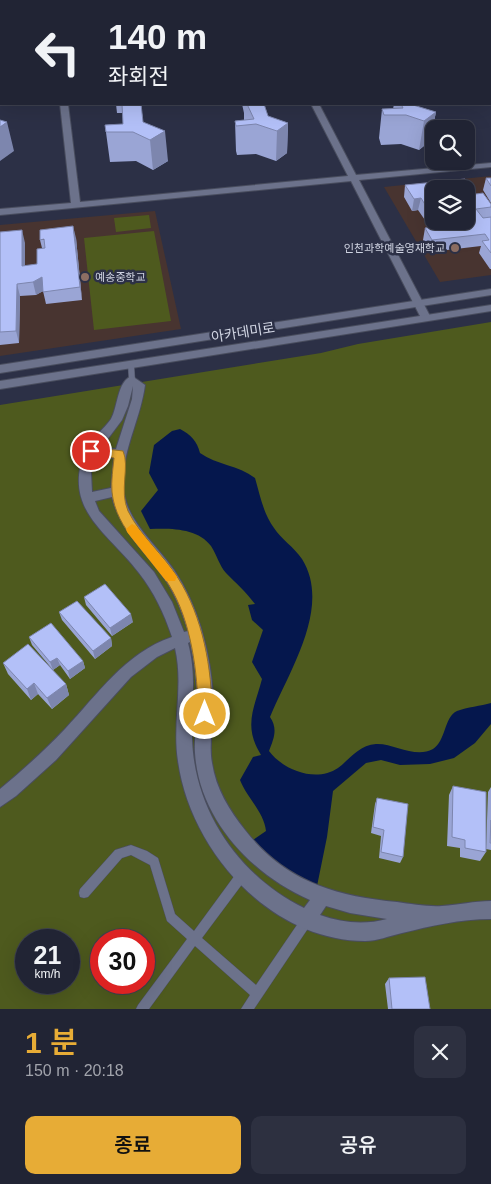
<!DOCTYPE html>
<html lang="ko">
<head>
<meta charset="utf-8">
<style>
	:root { --surface:#212434; --page:#2d3040; --text:#f1f3f6; --muted:#a2a4ac; --line:#3e414f; --accent:#e7ac36 }
	body { margin:0; font-family:Arial,"Noto Sans KR",sans-serif; background:var(--page); color:var(--text); height:100vh; display:flex; flex-direction:column; font-size:19px; white-space:nowrap }
	* { box-sizing:border-box; margin:0 }
	p { font-size:16px; color:var(--muted) }
	.icon { flex:none; width:28px; height:28px; fill:none; stroke:currentColor; stroke-width:2; stroke-linecap:round; stroke-linejoin:round }
	.map { position:relative; height:1009px; overflow:hidden }
	.details { display:flex; flex-direction:column; background:var(--surface); flex:1 }
	.details>* { flex:none }
	.banner { position:absolute; left:0px; top:0px; width:491px; height:105px; box-shadow:0 5px 20px #0002,0 0 0 1px var(--line); background:#212434; color:var(--text); overflow:hidden }
	.fabs { position:absolute; left:425px; top:120px; display:grid; gap:10px }
	.fabs a { display:grid; place-items:center; width:50px; height:50px; border-radius:10px; background:var(--surface); box-shadow:0 5px 20px #0002,0 0 0 1px var(--line); font-size:25px }
	.speed { position:absolute; left:15px; top:929px; display:flex; gap:10px; font-size:25px; font-weight:700; text-align:center }
	.speed>* { display:grid; place-content:center; width:65px; height:65px; border-radius:50%; background:var(--surface); box-shadow:0 5px 20px #0002,0 0 0 1px var(--line); line-height:1 }
	.speed small { font-size:12px; font-weight:400 }
	.speed .limit { border:8px solid #d22; background:#fff; color:#111 }
	.pin { position:absolute; display:grid; place-items:center; width:42px; height:42px; color:#fff; margin:-21px; border:2px solid #fff; border-radius:50%; box-shadow:0 1px 5px #0007 }
	.me { position:absolute; width:55px; margin:-28px; rotate:0deg; stroke-linejoin:round; filter:drop-shadow(0 0 4px #0008) }
	.turn { display:flex; align-items:center; gap:18px; height:105px; padding:0 25px; font-size:22px }
	.turn .icon { width:65px; height:65px; stroke-width:2.5 }
	.turn b { display:block; font-size:35px; line-height:42px }
	.round { display:grid; place-items:center; flex:none; width:52px; height:52px; border-radius:10px; background:var(--page) }
	.overview { display:flex; align-items:center; justify-content:space-between; height:85px; padding:0 25px }
	h1 { font-size:30px; font-weight:600; line-height:38px; color:var(--accent) }
	.action { display:flex; gap:10px; margin-top:auto; padding:10px 25px }
	.action a { flex:1; height:58px; border-radius:10px; background:var(--accent); color:#111; font-size:20px; font-weight:600; line-height:58px; text-align:center }
	.action a+a { background:var(--page); color:var(--text) }
	.map>svg:first-child { display:block }
	.education { fill:#483430; fill-rule:evenodd }
	.green { fill:#4e5a1e; fill-rule:evenodd }
	.water { fill:#05174d }
	.lines { fill:none; stroke-linecap:round; stroke-linejoin:round }
	.service-casing { stroke:#494d5e; stroke-width:1 }
	.minor-casing { stroke:#494d5e; stroke-width:2 }
	.secondary-casing { stroke:#494d5e; stroke-width:2 }
	.service { fill:#6c728b; fill-rule:evenodd }
	.minor { fill:#6c728b; fill-rule:evenodd }
	.secondary { fill:#6c728b; fill-rule:evenodd }
	.wall { fill:#9aa5d5 }
	.shaded-wall { fill:#7d86ae }
	.building { fill:#b3c0f8; stroke:#7d86ae }
	.route { fill:#e7ac36; stroke:#967023 }
	.slow { fill:#f59e0b }
	.education-dot { fill:#8d6e63; stroke:#2c3046; stroke-width:2 }
	.labels { text-anchor:middle; stroke-width:5; stroke-linejoin:round; paint-order:stroke }
	.far-poi-label { font-size:11px; fill:#d0d4e2; stroke:#2c3046; text-anchor:end }
	.street-label { font-size:14px; fill:#d0d4e2; stroke:#2c3046 }
</style>
</head>
<body>
<div class="map">
<svg width="491" height="1009" viewBox="0 0 491 1009">
	<rect width="100%" height="100%" fill="#2c3046"/>
	<path class="education" d="M67,0H455L456,1H67Z
		M491,176V275L440,282L384,187ZM434,189H466V221H434Z
		M155,211L181,329L0,356V225Z"/>
	<path class="green" d="M149,215L151,228L116,232L114,218Z
		M154,231L171,321L94,330L84,238Z
		M491,322V1009H0V405L321,353L358,344ZM26,940H69V982H26ZM101,940H144V982H101Z"/>
	<path class="water" d="M180,429C191,435 197,441 200,453C217,465 238,465 255,478C260,495 263,513 274,528C281,539 294,547 302,559C332,607 289,671 270,717C278,729 274,738 269,751C283,770 316,783 338,768C349,760 359,745 376,744C394,743 415,759 433,749C446,741 444,717 457,711C467,707 481,706 491,703V724L475,743L454,758L430,764L400,765L381,760L366,763L333,791L327,837L317,886L270,862L250,842L266,831C264,812 247,798 240,780L253,757L261,755C243,726 254,709 262,679L252,662L263,630L252,620L248,605L255,604C246,592 236,583 226,573C219,565 217,555 211,546C198,528 170,528 150,529L141,511L158,490L149,473L154,445L172,431Z"/>
	<g class="lines">
		<g class="service-casing">
			<path id="service" d="M131,363L134,365L135,380L132,382L129,380L128,365Z
				M131,845L147,851L158,858L175,914L194,931L238,871L242,870L246,871L247,875L246,879L202,938L256,985L303,916L307,915L311,916L312,920L311,924L254,1009H241L250,995L195,946L149,1009H136L138,1005L187,939L167,921L150,865L131,855L122,858L88,897L84,898L80,897L79,893L80,889L115,850Z"/>
		</g>
		<g class="minor-casing">
			<path id="minor" d="M52,0H58V1H52Z
				M465,0H471L472,1H466Z
				M490,10H491V14H490Z
				M490,22H491V27H490Z
				M0,45H1V49H0Z
				M60,104H68L80,202L348,176L311,104H319L356,175L491,163V167L359,180L431,318L426,321L421,318L351,181L0,215V209L71,203Z
				M132,376L145,385C141,416 125,445 123,477C120,517 153,540 174,570C186,588 195,608 201,628C209,655 214,685 213,714C212,731 209,747 212,763C216,789 229,810 245,830C284,881 335,896 397,902C411,904 428,907 442,906C459,905 474,901 491,901V919C460,919 431,926 402,933C389,936 377,941 365,941C270,941 190,850 178,761C172,723 184,686 175,648L157,657L131,677L56,760L16,796L0,807V789C23,770 45,750 65,729C98,694 125,653 172,637C164,613 154,592 139,573C108,532 62,510 85,451C90,440 104,429 111,419C118,407 117,381 132,376ZM133,386L132,399L116,449L101,448L122,420L128,406ZM96,456L114,458L111,488L92,492L91,472ZM112,497C120,529 143,549 162,575C174,591 182,611 188,631L184,632L172,602L154,572L99,511L95,501ZM190,642C195,665 198,688 197,711C197,725 194,739 195,753C199,819 252,875 310,900L304,908C240,877 194,811 192,738C191,705 197,676 188,643ZM326,906L350,913L387,919C365,925 342,923 320,915Z"/>
		</g>
		<g class="secondary-casing">
			<path id="secondary" d="M491,289V295L0,373V365Z
				M491,305V311L0,389V381Z"/>
		</g>
		<use href="#service" class="service"/>
		<use href="#minor" class="minor"/>
		<use href="#secondary" class="secondary"/>
	</g>
	<path class="wall" d="M490,43H491V96L490,95Z
		M116,104H141L143,122L168,161L153,170L136,161L110,162L105,125L123,124V113H117Z
		M242,104H264L268,116L288,123L287,153L276,161L256,154L237,155L236,151L235,121L244,120V113Z
		M394,104H413V105L436,112L430,141L419,150L401,144L381,145L379,138L382,109H393Z
		M486,178H491V203L483,190Z
		M405,185L476,194L491,204V269H490L479,253L481,246L430,252L423,240L425,228L451,225L449,221H466L434,189V221H447L427,223L418,210L412,211L404,197Z
		M0,232L25,243V266L37,264L42,248L40,240L76,238L82,300L46,304L43,291L36,295L20,296L19,343L0,345Z
		M84,597L133,622L112,636L86,605Z
		M59,612L111,638L112,646L95,659L62,620Z
		M29,637L83,661L85,668L70,679L60,665L53,670L32,645Z
		M3,663L66,684L69,695L52,709L38,694L31,700L8,674Z
		M453,786L486,852L480,861L460,857V848L447,846L449,795Z
		M491,787V850L486,849L488,792Z
		M377,798L403,857L400,863L379,858L381,836L371,833L375,804Z
		M389,978L430,1009H388L385,984Z"/>
	<path class="shaded-wall" d="M436,112L430,141L419,150L424,121Z
		M7,122L14,151L0,161V127Z
		M288,123L287,153L276,161L277,131Z
		M165,131L168,161L153,170L150,140Z
		M421,198L418,210L412,211L414,199Z
		M73,226L76,238L82,300L80,287Z
		M22,230L25,243V278L22,266Z
		M42,277L45,290L36,295L33,282Z
		M17,284L20,296L19,343L16,331Z
		M131,614L133,622L112,636L110,628Z
		M111,638L112,646L95,659L93,651Z
		M57,658L60,665L53,670L50,662Z
		M83,661L85,668L70,679L68,671Z
		M34,683L38,694L31,700L27,689Z
		M66,684L69,695L52,709L47,698Z"/>
	<path class="building" d="M6,0H27V1H6Z
		M490,43H491V59L490,58Z
		M122,104H141L143,122L165,131L150,140L133,132H106L105,125L123,124Z
		M247,104H264L268,116L288,123L277,131L256,124L236,126L235,121L254,119Z
		M401,104H413V105L436,112L424,121L406,115H384L382,109L403,108Z
		M0,120L7,122L0,127Z
		M486,178H491V186Z
		M465,179L476,194L483,193L491,204V207L476,209L483,218L491,217V253L482,241L489,240L485,234L432,240L425,228L461,224L460,221H466V189H434V211H429L421,198L414,199L405,185Z
		M73,226L80,287L43,292L42,277L33,282L17,284L16,331L0,332V232L22,230V266L37,264V249L45,248L44,239L40,240V230Z
		M105,584L131,614L110,628L84,597Z
		M77,601L111,638L93,651L59,612Z
		M51,623L83,661L68,671L57,658L50,662L29,637Z
		M28,644L66,684L47,698L34,683L27,689L3,663Z
		M453,786L486,792V852L465,848V840L452,837Z
		M377,798L408,804L403,857L381,852L384,830L373,827Z
		M491,820V843H490Z
		M425,977L430,1009H392L389,978Z"/>
	<path class="route" d="M91,447L123,451C130,466 119,491 128,511C141,537 163,554 178,578C203,617 212,669 212,714L210,718L205,720L200,718L198,714C198,673 191,620 169,585C150,554 116,531 112,492C111,481 113,468 114,458L87,454V448Z"/>
	<path class="slow" d="M132,524L136,526L175,574L177,577L175,581H166L127,532L126,529Z"/>
	<g class="education-dot">
		<circle cx="455" cy="248" r="5"/>
		<circle cx="85" cy="277" r="5"/>
	</g>
	<g class="labels">
		<g class="far-poi-label">
			<text x="445" y="252">인천과학예술영재학교</text>
			<text x="95" y="281" text-anchor="start">예송중학교</text>
		</g>
		<g class="street-label">
			<text transform="translate(243 332) rotate(-9)" y="5">아카데미로</text>
		</g>
	</g>
</svg>
<div class="fabs">
<a><svg class="icon" aria-label="search" viewBox="0 0 24 24"><circle cx="10" cy="10" r="6"/><path d="M15 15l6 6"/></svg></a>
<a><svg class="icon" aria-label="layers" viewBox="0 0 24 24"><path d="M12 4l9 5-9 5-9-5zM3 14l9 5 9-5"/></svg></a>
</div>
<div class="speed"><div>21<small>km/h</small></div><div class="limit">30</div></div>
<div class="pin" style="left:91px;top:451px;background:#d93025"><svg class="icon" aria-label="arrive" viewBox="0 0 24 24"><path d="M6 21V4h12l-3 4 3 4H6"/></svg></div>
<svg class="me" style="left:205px;top:714px" viewBox="-20 -20 40 40"><circle r="17" fill="#e7ac36" stroke="#fff" stroke-width="3"/><path d="M0-11L8 9 0 5-8 9z" fill="#fff"/></svg>
<div class="banner">
<div class="turn"><svg class="icon" aria-label="left" viewBox="0 0 24 24"><path d="M17 20v-9H6M10 6l-5 5 5 5"/></svg><div><b>140 m</b>좌회전</div></div>
</div>
</div>
<section class="details">
<div class="overview"><div><h1>1 분</h1><p>150 m · 20:18</p></div><a class="round"><svg class="icon" aria-label="close" viewBox="0 0 24 24"><path d="M6 6l12 12M18 6L6 18"/></svg></a></div>
<div class="action"><a>종료</a><a>공유</a></div>
</section>
</body>
</html>
